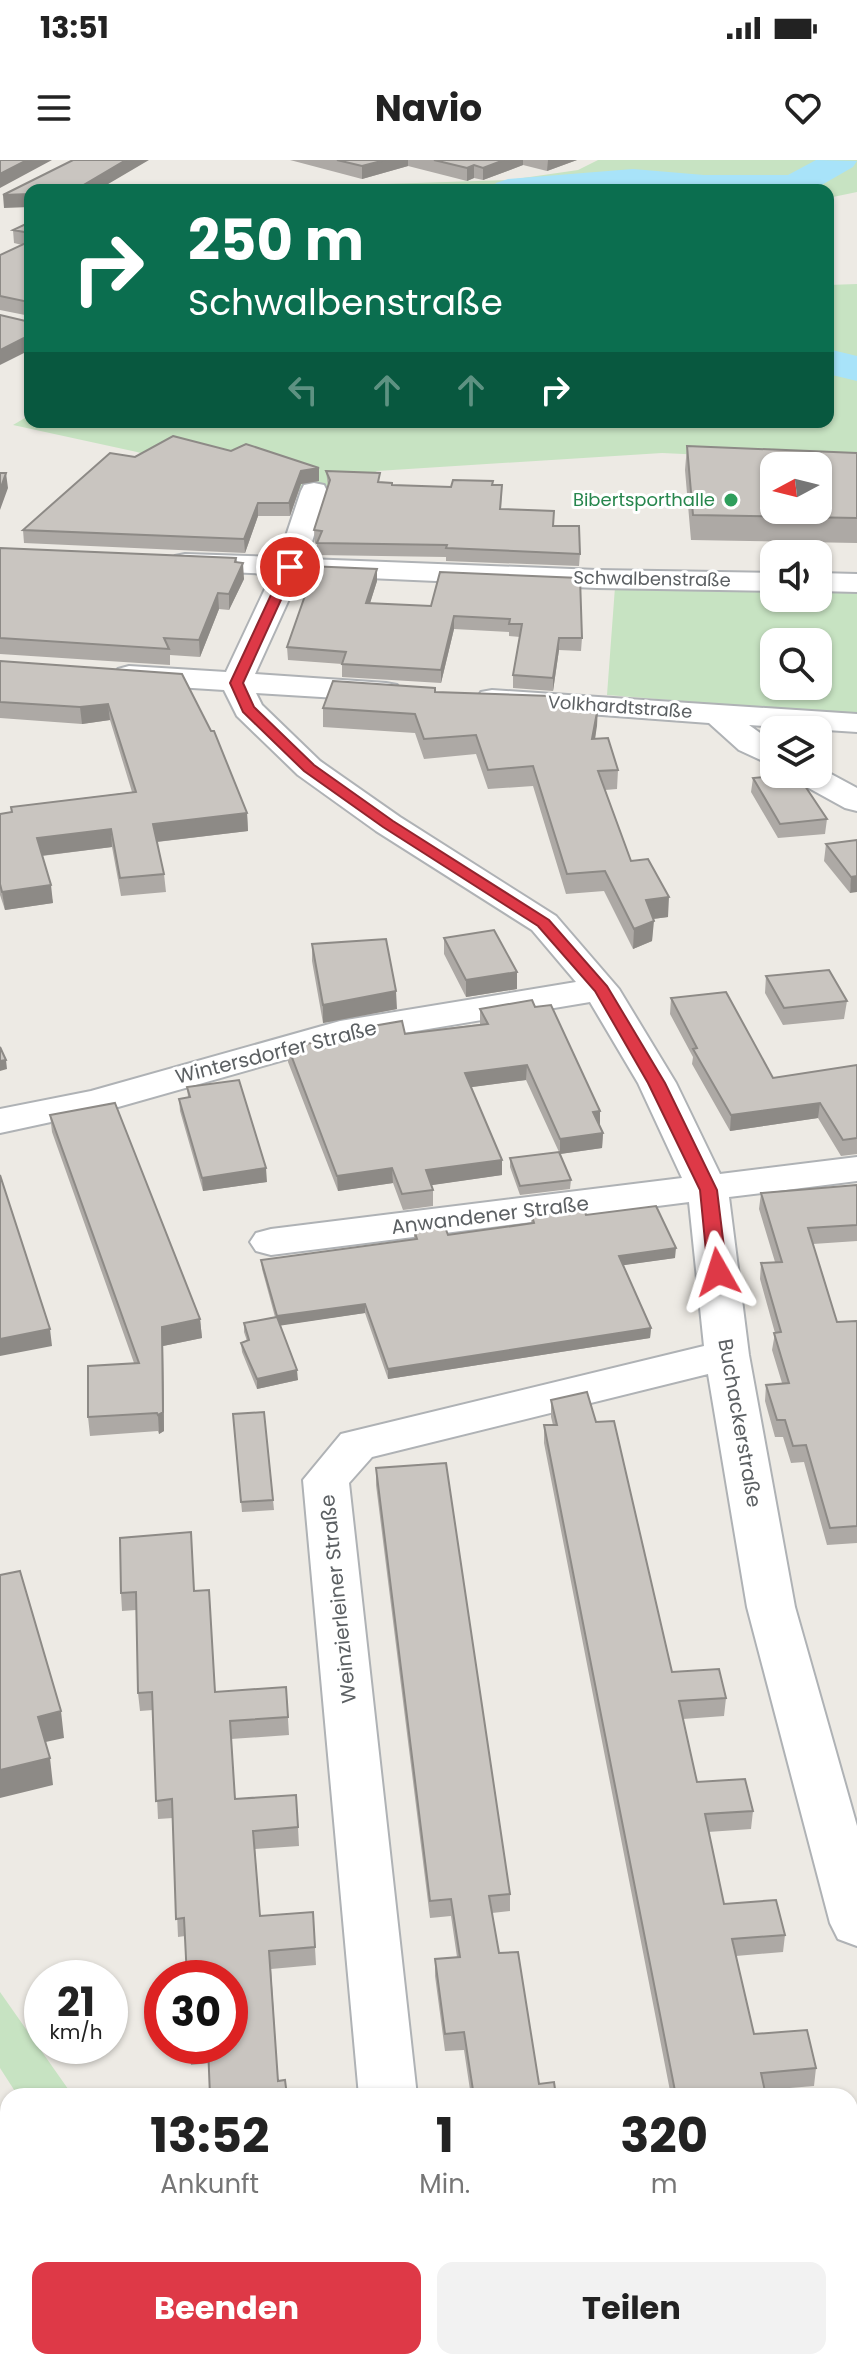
<!DOCTYPE html>
<html lang="de">
<head>
<meta charset="utf-8">
<style>
	:root { --surface:#fff; --page:#f2f2f2; --text:#222; --muted:#767676; --accent:#de3947 }
	body { margin:0; font-family:Poppins,sans-serif; background:var(--page); color:var(--text); height:100vh; display:flex; flex-direction:column; font-size:30px; white-space:nowrap }
	* { box-sizing:border-box; margin:0 }
	p { font-size:26px; color:var(--muted) }
	.icon { flex:none; width:44px; height:44px; fill:none; stroke:currentColor; stroke-width:2; stroke-linecap:round; stroke-linejoin:round }
	.map { position:relative; flex:1; overflow:hidden }
	.details { position:absolute; left:0px; top:1928px; width:858px; height:282px; display:flex; flex-direction:column; background:var(--surface); border-radius:24px 24px 0 0; box-shadow:0 2px 6px #0004 }
	.details>* { flex:none }
	.banner { position:absolute; left:24px; top:24px; width:810px; height:244px; border-radius:16px; box-shadow:0 2px 6px #0004; background:#0b6e4f; color:#fff; overflow:hidden }
	.needle { width:52px; rotate:263deg }
	.fabs { position:absolute; left:760px; top:292px; display:grid; gap:16px }
	.fabs a { display:grid; place-items:center; width:72px; height:72px; border-radius:16px; background:var(--surface); box-shadow:0 2px 6px #0004; font-size:40px }
	.speed { position:absolute; left:24px; top:1800px; display:flex; gap:16px; font-size:40px; font-weight:700; text-align:center }
	.speed>* { display:grid; place-content:center; width:104px; height:104px; border-radius:50%; background:var(--surface); box-shadow:0 2px 6px #0004; line-height:1 }
	.speed small { font-size:20px; font-weight:400 }
	.speed .limit { border:12px solid #d22; background:#fff; color:#111 }
	.pin { position:absolute; display:grid; place-items:center; width:68px; height:68px; color:#fff; margin:-34px; border:4px solid #fff; border-radius:50%; box-shadow:0 2px 8px #0007 }
	.me { position:absolute; width:88px; margin:-44px; rotate:354deg; stroke-linejoin:round; filter:drop-shadow(0 0 6px #0008) }
	.turn { display:flex; align-items:center; gap:28px; height:168px; padding:0 32px; font-size:36px }
	.turn .icon { width:104px; height:104px; stroke-width:2.5 }
	.turn b { display:block; font-size:56px; line-height:68px }
	.lanes { display:flex; align-items:center; height:76px; padding:0 32px; background:#0003; justify-content:center; gap:40px; direction:ltr }
	.lanes .off { opacity:.35 }
	.eta { display:flex; justify-content:space-evenly; align-items:center; height:136px; text-align:center }
	.eta b { font-size:48px; font-weight:700; line-height:56px }
	.action { display:flex; gap:16px; margin-top:auto; padding:16px 32px }
	.action a { flex:1; height:92px; border-radius:16px; background:var(--accent); color:#fff; font-size:32px; font-weight:700; line-height:92px; text-align:center }
	.action a+a { background:var(--page); color:var(--text) }
	.status { display:flex; justify-content:space-between; align-items:center; height:56px; padding:0 40px; background:var(--surface); direction:ltr }
	.status svg { height:22px; fill:currentColor }
	header { display:flex; justify-content:space-between; align-items:center; height:104px; padding:0 32px; background:var(--surface); font-size:36px; font-weight:700 }
	.map>svg:first-child { display:block }
	.green { fill:#c7e3c2; fill-rule:evenodd }
	.lines { fill:none; stroke-linecap:round; stroke-linejoin:round }
	.river { fill:#a8e3f9; fill-rule:evenodd }
	.minor-casing { stroke:#afb2b5; stroke-width:4 }
	.tertiary-casing { stroke:#afb2b5; stroke-width:4 }
	.minor { fill:#fff; fill-rule:evenodd }
	.tertiary { fill:#fff; fill-rule:evenodd }
	.wall { fill:#ada9a5 }
	.shaded-wall { fill:#8d8a86 }
	.building { fill:#c9c5c0; stroke:#8d8a86; stroke-width:2; fill-rule:evenodd }
	.route { fill:#de3947; stroke:#90252e; stroke-width:2 }
	.leisure-dot { fill:#2e9e5b; stroke:#fff; stroke-width:3 }
	.labels { text-anchor:middle; stroke-width:6; stroke-linejoin:round; paint-order:stroke }
	.far-leisure-label { font-size:18px; fill:#27864d; stroke:#fff; text-anchor:end }
	.far-street-label { font-size:18px; fill:#5c6063; stroke:#fff }
	.street-label { font-size:20px; fill:#5c6063; stroke:#fff }
</style>
</head>
<body>
<div class="status"><b>13:51</b><svg viewBox="0 0 49 12"><path d="M0 12V9h3v3zM5 12V6h3v6zM10 12V3h3v9zM15 12V0h3v12zM26 1h20v11H26zM47 4h2v5h-2z"/></svg></div>
<header><svg class="icon" aria-label="menu" viewBox="0 0 24 24"><path d="M4 6h16M4 12h16M4 18h16"/></svg>Navio<svg class="icon" aria-label="heart" viewBox="0 0 24 24"><path d="M12 20l-8-8c-3-5 5-10 8-4 3-6 11-1 8 4z"/></svg></header>
<div class="map">
<svg width="857" height="2209" viewBox="0 0 857 2209">
	<rect width="100%" height="100%" fill="#edeae4"/>
	<path class="green" d="M598,0H857V32L828,38V30H285L291,27L509,20L578,10Z
		M857,124V302L662,293L377,311L343,331L269,330L137,292L13,265L30,255V262H828V125Z
		M615,427L774,430V438H818V430L857,431V555L607,535ZM774,482H818V526H774Z
		M0,1832L73,1936H18L0,1908Z"/>
	<g class="lines">
		<path class="river" d="M816,0L857,1L853,7L813,30H490L496,23L508,19L633,9L704,15H788Z
			M828,189L857,196V221L828,214Z"/>
		<g class="minor-casing">
			<path id="minor" d="M314,323L324,325L327,331L307,399L597,410L774,413V431L597,428L300,415L255,514L386,523L397,525L401,532L397,539L386,541L256,533L262,545L320,601L400,657L556,756L619,829L676,923L720,1014L857,997V1021L729,1037L749,1195L795,1447L857,1666V1786L838,1779L830,1763L747,1447L708,1214L372,1297L349,1323L417,1936H359L303,1320L341,1274L704,1186L689,1042L271,1095L256,1091L250,1082L256,1073L271,1069L682,1018L638,923L590,842L344,883L111,949L0,973V949L91,931L340,861L576,822L532,770L376,671L298,615L237,556L224,530L129,524L118,521L114,515L118,509L129,506L226,512L272,414L185,410L175,408L171,402L175,396L185,394L279,397L301,331L304,325Z
				M818,413L857,414V432L818,431Z
				M492,530L857,554V572L749,565L774,583V606L739,590L709,563L481,546L477,539L481,532Z
				M818,607L857,628V651L845,648L796,621L791,614H818Z"/>
		</g>
		<g class="tertiary-casing">
			<path id="tertiary" d="M0,1973L8,1976V2041L0,2038Z
				M121,2202H190L193,2209H124Z"/>
		</g>
		<use href="#minor" class="minor"/>
		<use href="#tertiary" class="tertiary"/>
	</g>
	<path class="wall" d="M290,0H577L547,11L523,5L483,20L474,18L467,21L408,6L362,19Z
		M30,62V156L0,150V95L22,85L14,83L13,70Z
		M687,286L857,293V383L691,380L685,310Z
		M231,291L319,308V321L301,324L290,356H258L245,393L24,383L23,370L135,297Z
		M326,311L392,325L451,327L502,325L501,349L553,366L580,394L579,406L446,401V397L317,395V383H315L314,370L328,326Z
		M0,388L236,398L237,402L244,419L229,450L219,449L200,497L170,495V505L0,494Z
		M440,412L582,478L581,491L559,490L553,531L513,528V515L520,477L509,476V472L454,469L441,523L342,517V504L288,500L287,487L305,437L302,436L301,423L377,421L370,443L431,446Z
		M0,501L182,514L247,653L248,671L157,682L164,714L166,732L121,736L112,687L42,696L53,743L5,750L0,735V654L12,652L11,647L132,632L110,560L82,564L0,558Z
		M435,528V532L551,544L598,547L595,579L618,610L617,629L605,630L631,701L668,757L653,759L652,781L633,789L604,731L566,734L533,626L488,629L476,594L424,599L415,573L323,567V548Z
		M753,618L827,659L825,674L778,678L751,632Z
		M857,680L850,733L824,701L826,684Z
		M444,778L517,829L466,837L444,794Z
		M312,784L397,849L323,863L312,801Z
		M766,816L847,841L844,859L783,865L765,833Z
		M671,838L773,918L857,905V994L841,996L818,958L730,971L692,904L693,897L670,854Z
		M480,849L599,966L603,973L602,988L560,994L571,1020L570,1029L520,1035L510,1007V998L559,992L526,920L471,927L502,1000V1015L431,1025L433,1030V1046L403,1050L393,1023L338,1031L288,902V887L480,864Z
		M187,927L267,1022L203,1031L180,951L179,939L188,937Z
		M50,955L200,1159L202,1178L163,1186L164,1271L159,1274L158,1271L90,1276L88,1257L134,1203L52,972Z
		M857,1025V1081L813,1084L837,1162L857,1161V1383L827,1385L804,1302L791,1303L783,1277H775L765,1241L766,1225L782,1223L772,1190L775,1173L760,1119L761,1103L775,1102L759,1049L761,1033Z
		M586,1055L675,1098L623,1105L651,1168L650,1178L388,1219L365,1153L280,1165L298,1220L257,1229L242,1192L241,1183L247,1181L244,1172V1163L275,1157L262,1109L261,1100L414,1079V1070L448,1075L531,1063L532,1056Z
		M551,1240L672,1512L726,1538L724,1556L683,1559L697,1622L753,1651L751,1669L708,1672L724,1744L785,1775L783,1792L736,1796L754,1874L816,1908L814,1926L765,1930L766,1936H671L544,1283V1265H553L551,1257Z
		M233,1254L273,1340L274,1350L242,1352Z
		M376,1308L510,1734V1751L492,1753L499,1793L539,1924L470,1930L464,1890L445,1891L435,1816V1799L457,1797L451,1756L430,1758L376,1325Z
		M194,1431L215,1532L286,1527L289,1575L231,1579L235,1639L298,1667L299,1686L255,1689L260,1756L313,1752L316,1805L271,1809L278,1921L287,1936L209,1903L191,1905L189,1886H230L185,1776L178,1777L173,1658L158,1659L153,1550L140,1551L138,1533L136,1450L122,1451L121,1433Z
		M850,2049L855,2068L853,2078H850Z
		M844,2202H850L857,2209H846Z"/>
	<path class="shaded-wall" d="M27,0H52L0,28V14Z
		M126,0H149L98,30H75Z
		M385,0H408V6L362,19V6Z
		M504,0H523V5L483,20V8Z
		M548,0H577L547,11Z
		M474,5V18L467,21V8Z
		M30,34V47L4,48L3,35Z
		M30,175V190L0,205V190Z
		M319,308V321L301,324L290,356L289,343L301,311Z
		M6,313L8,328L0,350V330Z
		M258,343V356L245,393L244,379Z
		M243,403L244,419L229,450V434Z
		M377,409V421L366,456V443Z
		M218,433L219,449L200,497L199,480Z
		M454,456V469L441,523V510Z
		M559,478V490L553,531V518Z
		M108,544L110,560L82,564L80,547Z
		M598,547L597,566L592,598V579Z
		M247,653L248,671L155,682L153,664Z
		M111,669L112,687L39,696L37,678Z
		M857,716V732L850,733L851,717Z
		M51,725L53,743L5,750L2,732Z
		M669,737L668,757L645,760L646,740Z
		M654,761L652,781L633,789L634,769Z
		M517,812V829L466,837V820Z
		M396,831L397,849L323,863V845Z
		M6,900L7,909L0,911V901Z
		M527,905L526,920L465,928V913Z
		M820,943L818,958L730,971L731,955Z
		M600,951V966L593,952Z
		M603,973L602,988L560,994V979Z
		M502,1000V1015L426,1026V1010Z
		M266,1008L267,1022L203,1031L202,1018Z
		M392,1008L393,1023L338,1031L337,1016Z
		M676,1088L675,1098L618,1106L619,1096Z
		M365,1144V1153L278,1166L277,1156Z
		M200,1159L202,1178L163,1186L164,1271L159,1274L158,1255L162,1167Z
		M651,1168L650,1178L388,1219V1209Z
		M50,1169L52,1186L0,1196V1179Z
		M297,1210L298,1220L257,1229V1219Z
		M61,1551L64,1578L41,1583L38,1557Z
		M50,1598L53,1625L0,1638V1610Z"/>
	<path class="building" d="M0,0H27L0,14Z
		M73,0H126L75,30H30V34L3,35Z
		M337,0H385L362,6Z
		M434,0H504L483,8L474,5L467,8Z
		M30,62V73L13,70Z
		M30,81V146L29,142L0,136V95Z
		M0,155L30,162V175L0,190Z
		M173,276L231,291L246,284L319,308L301,311L289,343H258L244,379L23,370L110,293L135,297Z
		M687,286L857,293V358L693,355ZM774,306H818V350H774Z
		M326,311L380,313L378,322L392,323V325L451,327L453,320L493,321L492,325H502L500,349L554,351L553,366H579L580,394L446,388L447,385L317,383L322,371L314,370L330,320Z
		M0,313H6L0,330Z
		M0,388L236,398L235,402L243,403L229,434L218,433L199,480L164,478L169,489L0,478Z
		M308,406L377,409L366,443L431,446L440,412L580,418L582,478H559L553,518L513,515L522,464H509L510,459L454,456L441,510L342,504L346,492L287,487L308,427L301,423Z
		M0,501L182,514L211,571H214L247,653L153,664L164,714L120,718L111,669L37,678L51,725L2,732L0,724V654L12,652L11,647L136,632L108,544L80,547L0,542Z
		M333,521L435,528V532L550,536L551,544L598,547L592,579L608,578L618,610L598,611L631,701L648,699L669,737L646,740L654,761L634,769L605,711L567,714L533,606L488,610L476,575L424,579L415,554L323,548Z
		M797,614L827,659L780,664L753,618Z
		M857,680V716L851,717L826,684Z
		M494,770L517,812L466,820L444,778Z
		M386,779L396,831L323,845L312,784Z
		M829,810L847,841L784,848L766,816Z
		M726,832L773,918L857,905V978L843,980L820,943L731,955L693,889L697,888L671,838Z
		M532,840L535,847L551,845L600,951L593,952L603,973L560,979L527,905L465,913L502,1000L426,1010L433,1030L402,1034L392,1008L337,1016L288,887L329,880L328,876L344,871L402,861L405,874L488,864L480,849Z
		M0,887L6,900L0,901Z
		M239,920L266,1008L202,1018L179,939L190,937L187,927Z
		M115,943L200,1159L162,1167L163,1252L158,1255L157,1253L88,1257V1206L139,1203L50,955Z
		M559,992L571,1020L520,1026L510,998Z
		M0,1015L50,1169L0,1179Z
		M857,1025V1065L808,1068L837,1162L857,1161V1366L830,1368L806,1285L793,1286L785,1260H777L766,1225L789,1223L774,1173L781,1172L761,1103L782,1102L761,1033Z
		M656,1046L676,1088L619,1096L651,1168L388,1209L365,1144L277,1156L261,1100L417,1079L414,1070L445,1067L448,1075L534,1063L532,1056L584,1049L586,1055Z
		M277,1157L297,1210L257,1219L241,1183L249,1180L244,1163Z
		M587,1232L596,1262L614,1261L672,1512L719,1509L726,1538L679,1541L697,1622L745,1619L753,1651L705,1654L724,1744L776,1740L785,1775L732,1779L754,1874L807,1870L816,1908L761,1913L766,1936H676L544,1265H557L551,1240Z
		M264,1252L273,1340L241,1342L233,1254Z
		M446,1303L510,1734L489,1736L499,1793L518,1792L539,1924L554,1922L556,1936H451V1932L473,1930L464,1872L445,1874L435,1799L460,1797L451,1739L430,1741L376,1308Z
		M191,1372L194,1431L209,1430L215,1532L286,1527L288,1557L230,1561L235,1639L296,1635L298,1667L253,1671L260,1756L313,1752L315,1787L269,1791L278,1921L285,1920L287,1936H210L208,1886H230V1818H187L184,1758L176,1759L172,1639L156,1641L152,1532L138,1533L136,1432L121,1433L120,1378Z
		M20,1411L61,1551L38,1557L50,1598L0,1610V1415Z
		M850,2049L855,2068L850,2069Z
		M857,2187V2209H850L848,2202H850V2188Z
		M496,2202H540L541,2209H497Z"/>
	<path class="route" d="M290,404L296,407L243,523L254,547L314,605L393,661L549,760L607,826L665,923L717,1030L727,1112L724,1116H711L708,1112L700,1030L648,923L595,831L538,766L383,667L304,611L243,552L230,523L284,407Z"/>
	<circle class="leisure-dot" cx="731" cy="340" r="8"/>
	<g class="labels">
		<g class="far-leisure-label">
			<text x="715" y="346">Bibertsporthalle</text>
		</g>
		<g class="far-street-label">
			<text transform="translate(652 419) rotate(1)" y="6">Schwalbenstraße</text>
			<text transform="translate(620 547) rotate(4)" y="6">Volkhardtstraße</text>
		</g>
		<g class="street-label">
			<text transform="translate(276 892) rotate(-14)" y="7">Wintersdorfer Straße</text>
			<text transform="translate(490 1055) rotate(-7)" y="7">Anwandener Straße</text>
			<text transform="translate(740 1263) rotate(80)" y="7">Buchackerstraße</text>
			<text transform="translate(338 1439) rotate(-96)" y="7">Weinzierleiner Straße</text>
		</g>
	</g>
</svg>
<div class="fabs">
<a><svg class="needle" viewBox="-14 -14 28 28"><path d="M0-13l5 13h-10z" fill="#e53935"/><path d="M0 13l5-13h-10z" fill="#767676"/></svg></a>
<a><svg class="icon" aria-label="sound" viewBox="0 0 24 24"><path d="M4 9h4l5-4v14l-5-4H4zM17 9q2 3 0 6"/></svg></a>
<a><svg class="icon" aria-label="search" viewBox="0 0 24 24"><circle cx="10" cy="10" r="6"/><path d="M15 15l6 6"/></svg></a>
<a><svg class="icon" aria-label="layers" viewBox="0 0 24 24"><path d="M12 4l9 5-9 5-9-5zM3 14l9 5 9-5"/></svg></a>
</div>
<div class="speed"><div>21<small>km/h</small></div><div class="limit">30</div></div>
<div class="pin" style="left:290px;top:407px;background:#d93025"><svg class="icon" aria-label="arrive" viewBox="0 0 24 24"><path d="M6 21V4h12l-3 4 3 4H6"/></svg></div>
<svg class="me" style="left:718px;top:1112px" viewBox="-20 -20 40 40"><path d="M0-17L14 15 0 8-14 15z" fill="#de3947" stroke="#fff" stroke-width="4"/></svg>
<div class="banner">
<div class="turn"><svg class="icon" aria-label="right" viewBox="0 0 24 24"><path d="M7 20v-9h11M14 6l5 5-5 5"/></svg><div><b>250 m</b>Schwalbenstraße</div></div>
<div class="lanes"><svg class="icon off" aria-label="left" viewBox="0 0 24 24"><path d="M17 20v-9H6M10 6l-5 5 5 5"/></svg><svg class="icon off" aria-label="ahead" viewBox="0 0 24 24"><path d="M12 20V5M6 11l6-6 6 6"/></svg><svg class="icon off" aria-label="ahead" viewBox="0 0 24 24"><path d="M12 20V5M6 11l6-6 6 6"/></svg><svg class="icon" aria-label="right" viewBox="0 0 24 24"><path d="M7 20v-9h11M14 6l5 5-5 5"/></svg></div>
</div>
<section class="details">
<div class="eta">
<div><b>13:52</b><p>Ankunft</p></div>
<div><b>1</b><p>Min.</p></div>
<div><b>320</b><p>m</p></div>
</div>
<div class="action"><a>Beenden</a><a>Teilen</a></div>
</section>
</div>
</body>
</html>
